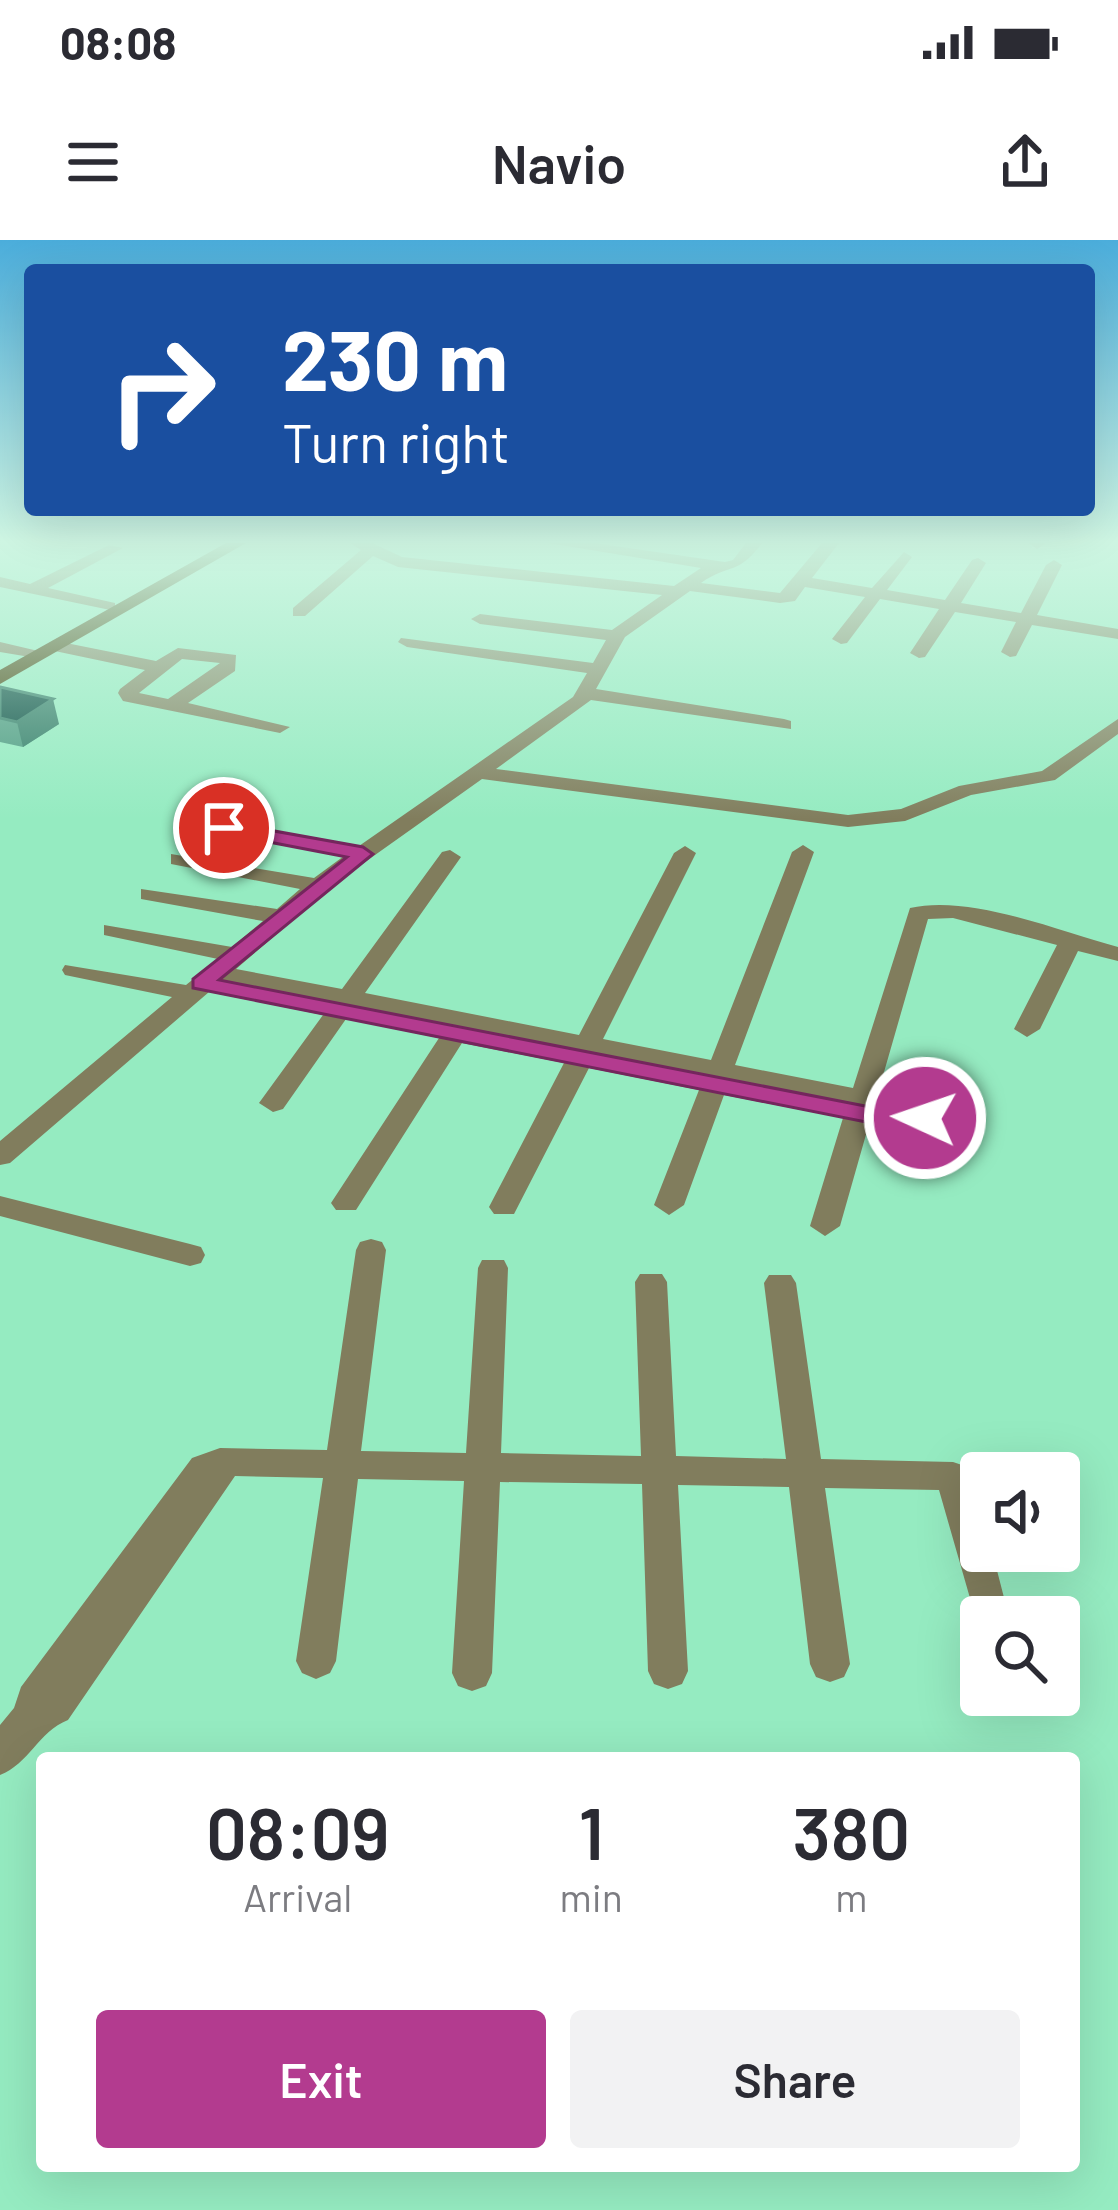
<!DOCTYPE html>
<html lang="en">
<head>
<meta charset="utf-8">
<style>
	:root { --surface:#fff; --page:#f2f2f3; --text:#2b2b33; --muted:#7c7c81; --accent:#b33b8f }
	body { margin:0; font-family:Barlow,sans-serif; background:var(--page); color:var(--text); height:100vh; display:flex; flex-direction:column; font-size:45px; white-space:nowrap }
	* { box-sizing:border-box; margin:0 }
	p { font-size:39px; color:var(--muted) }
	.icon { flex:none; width:66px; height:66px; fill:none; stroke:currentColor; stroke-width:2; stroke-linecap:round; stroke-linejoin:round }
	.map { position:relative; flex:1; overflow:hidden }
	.side { position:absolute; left:36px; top:1512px; width:1044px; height:420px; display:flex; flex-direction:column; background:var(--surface); border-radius:12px; box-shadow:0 12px 48px #0002 }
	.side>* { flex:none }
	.top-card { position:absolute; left:24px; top:24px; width:1071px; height:252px; border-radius:12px; box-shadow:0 12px 48px #0002; background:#1a4fa0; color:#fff; overflow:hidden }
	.tools { position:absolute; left:960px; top:1212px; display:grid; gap:24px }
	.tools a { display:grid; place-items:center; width:120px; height:120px; border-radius:12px; background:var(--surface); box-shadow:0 12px 48px #0002; font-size:60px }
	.pin { position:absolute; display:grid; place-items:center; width:102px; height:102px; color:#fff; margin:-51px; border:6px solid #fff; border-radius:50%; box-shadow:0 3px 12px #0007 }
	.me { position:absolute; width:132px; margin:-66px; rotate:273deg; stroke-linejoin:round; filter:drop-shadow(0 0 9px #0008) }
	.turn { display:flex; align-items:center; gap:42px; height:252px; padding:0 60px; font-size:54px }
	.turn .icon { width:156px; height:156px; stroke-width:2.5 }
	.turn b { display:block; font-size:84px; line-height:102px }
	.eta { display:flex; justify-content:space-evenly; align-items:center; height:204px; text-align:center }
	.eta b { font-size:72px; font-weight:600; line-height:84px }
	.cta { display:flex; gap:24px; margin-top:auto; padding:24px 60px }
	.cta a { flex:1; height:138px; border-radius:12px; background:var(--accent); color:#fff; font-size:48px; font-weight:600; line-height:138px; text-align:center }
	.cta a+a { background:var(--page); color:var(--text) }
	.status { display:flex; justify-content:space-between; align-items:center; height:84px; padding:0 60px; background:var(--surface); direction:ltr }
	.status svg { height:33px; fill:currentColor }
	header { display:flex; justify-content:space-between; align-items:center; height:156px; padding:0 60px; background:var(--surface); font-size:54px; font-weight:600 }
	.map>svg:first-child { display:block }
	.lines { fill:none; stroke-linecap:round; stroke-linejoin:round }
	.minor { fill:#817d5d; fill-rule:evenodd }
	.major { fill:#3c3500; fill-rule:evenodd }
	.wall { fill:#4a967e }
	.shaded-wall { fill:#2d7562 }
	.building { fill:#00423a; stroke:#2d7562; stroke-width:3 }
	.route { fill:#b33b8f; stroke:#74265d; stroke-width:3 }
</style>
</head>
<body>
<div class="status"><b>08:08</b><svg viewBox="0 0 49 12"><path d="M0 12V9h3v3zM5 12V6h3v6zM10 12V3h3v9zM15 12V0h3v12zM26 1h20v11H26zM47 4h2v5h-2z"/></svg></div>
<header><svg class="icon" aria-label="menu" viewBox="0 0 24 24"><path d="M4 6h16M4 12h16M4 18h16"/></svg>Navio<svg class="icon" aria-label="share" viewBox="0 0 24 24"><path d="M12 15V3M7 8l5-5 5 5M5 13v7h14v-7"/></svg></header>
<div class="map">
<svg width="1118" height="1970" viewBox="0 0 1118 1970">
	<rect width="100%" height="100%" fill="#95ebc1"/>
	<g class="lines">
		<path class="minor" d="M350,303H372L402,317L674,346L701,328L548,303H594L725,322L733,320L746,303H762C738,336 729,323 701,343L780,353L822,303H839L812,338L872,348L904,312L912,317L887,350L945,360L972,320L978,318L986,323L961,363L1021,373L1046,325L1054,320L1062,325L1037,375L1118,389V399L1032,385L1016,416L1010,417L1001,412L1016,382L955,372L925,417L919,418L910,413L939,369L880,359L847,403L841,404L832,399L865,357L805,347L795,361L780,363L690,351L625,397L596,449L784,479L791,481V489L591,460L496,529L848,575L901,569L959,546L1042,531L1118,479V494L1055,540L971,555L905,581L848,587L482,539L337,642L236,729L342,749L442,612L450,610L461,617L365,753L579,795L674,613L685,606L696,613L603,799L711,820L792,612L803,605L814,612L735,825L853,848L910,668C970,654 1058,691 1118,707V721L1078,711L1040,789L1027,797L1014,789L1057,705L953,678L928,679L878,853L922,862L939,878L935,884L906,891L869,884L840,986L825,996L810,986L843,878L724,855L684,965L669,975L654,965L699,850L589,828L514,974H494L489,967L564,823L462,803L356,970H336L331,963L439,798L346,779L283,869L273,872L259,863L323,775L209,752L10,923L0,925V901L172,757L65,735L62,730L65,725L186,745L218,719L104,695V685L232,707L263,681L141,659V649L277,669L300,649L171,624V614L314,638L344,616L224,595L213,588L224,581L359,606L573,457L587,433L407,407L398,402L401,398L593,423L606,400L480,384L471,379L480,374L612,390L662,355L398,327L373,316L305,376H293V368L361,310Z
			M1029,303H1045V304L1037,309Z
			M109,305L123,308L48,348L115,363V371L0,347V337L30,344Z
			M56,401L156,421L178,408L236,415L235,431L188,463L290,487L280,493L123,461L118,453L120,449L145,430L50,410L47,406ZM182,419L220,423L168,459L139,453Z
			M0,402L51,414L42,419L0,412Z
			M0,956L190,1004L201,1007L205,1015L201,1023L190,1026L0,976Z
			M371,999L382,1002L386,1010L361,1211L466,1213L478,1028L482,1020H504L508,1028L501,1213L641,1216L635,1042L640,1034H662L667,1042L676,1216L786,1219L764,1043L769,1035H791L796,1043L821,1219L953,1222L965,1226L981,1272V1311H992L1009,1377H981V1387L978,1386L939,1250L825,1248L850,1424L844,1437L830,1442L816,1437L810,1424L789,1247L678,1245L688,1431L682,1444L668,1449L654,1444L648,1431L642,1244L500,1242L492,1433L486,1446L472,1451L458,1446L452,1433L464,1241L358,1239L336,1421L330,1433L316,1439L302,1433L296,1421L323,1238L235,1236L68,1480C38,1492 29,1524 0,1535V1485L14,1468L21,1447L192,1218L220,1208L327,1210L356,1010L360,1002Z"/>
		<path class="major" d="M226,303H246L0,444V430Z"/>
	</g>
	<path class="wall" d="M0,447L59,484L23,507L0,502Z"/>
	<path class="shaded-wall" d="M53,459L59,484L23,507L17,482Z"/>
	<path class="building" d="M0,447L53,459L17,482L0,478Z"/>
	<linearGradient id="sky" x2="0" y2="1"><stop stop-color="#4baddb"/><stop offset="0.52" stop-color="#cff6e3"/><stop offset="1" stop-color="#cff6e3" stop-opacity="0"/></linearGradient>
	<rect width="1118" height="579" fill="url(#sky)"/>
	<path class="route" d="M224,582L363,607L373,614L219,740L860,865L906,874L925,870L937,878L934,884L906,890L193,748V739L347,617L217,592L214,588Z"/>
</svg>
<div class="tools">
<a><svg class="icon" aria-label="sound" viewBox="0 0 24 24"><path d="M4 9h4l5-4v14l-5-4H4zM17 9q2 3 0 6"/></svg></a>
<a><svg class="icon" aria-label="search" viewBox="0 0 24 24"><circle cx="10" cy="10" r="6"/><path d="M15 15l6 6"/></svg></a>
</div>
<div class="pin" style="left:224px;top:588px;background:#d93025"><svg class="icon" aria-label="arrive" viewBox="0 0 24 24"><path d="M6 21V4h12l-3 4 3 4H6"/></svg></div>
<svg class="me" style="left:925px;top:878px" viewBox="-20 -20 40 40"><circle r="17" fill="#b33b8f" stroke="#fff" stroke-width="3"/><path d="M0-11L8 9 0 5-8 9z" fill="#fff"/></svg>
<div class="top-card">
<div class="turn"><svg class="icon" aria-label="right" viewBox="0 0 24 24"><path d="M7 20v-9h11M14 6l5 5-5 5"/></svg><div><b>230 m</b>Turn right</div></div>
</div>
<section class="side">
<div class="eta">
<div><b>08:09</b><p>Arrival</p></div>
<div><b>1</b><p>min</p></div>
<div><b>380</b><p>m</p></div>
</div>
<div class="cta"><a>Exit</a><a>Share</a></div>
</section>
</div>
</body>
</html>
